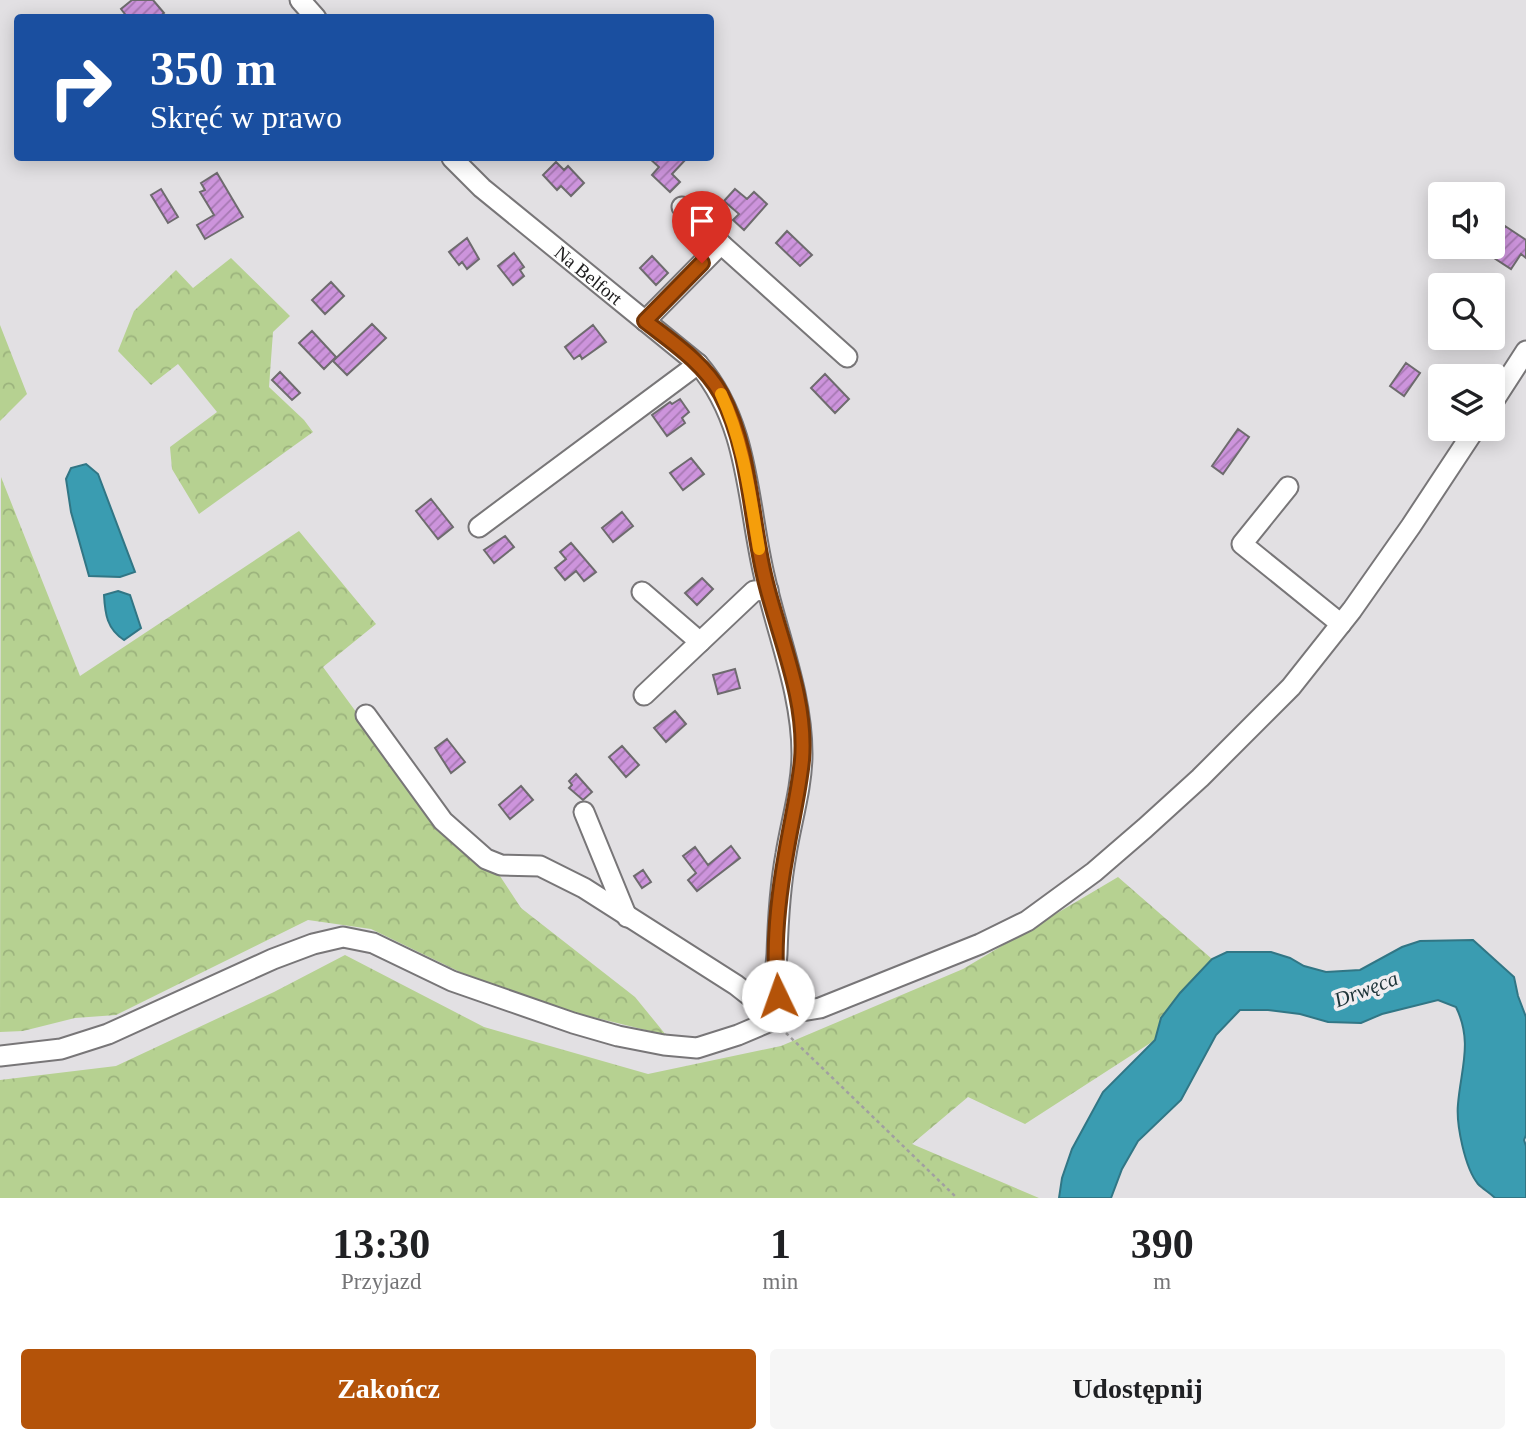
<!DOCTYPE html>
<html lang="pl">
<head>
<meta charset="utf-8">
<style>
	:root { --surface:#fff; --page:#f6f6f6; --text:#202124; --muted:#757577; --accent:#b45309 }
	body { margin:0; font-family:Georgia,serif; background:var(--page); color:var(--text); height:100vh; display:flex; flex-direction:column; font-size:26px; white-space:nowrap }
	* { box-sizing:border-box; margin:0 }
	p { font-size:23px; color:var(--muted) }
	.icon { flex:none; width:38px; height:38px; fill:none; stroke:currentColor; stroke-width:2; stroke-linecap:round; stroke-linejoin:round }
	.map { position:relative; height:1198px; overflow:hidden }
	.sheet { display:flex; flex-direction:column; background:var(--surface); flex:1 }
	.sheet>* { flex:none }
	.hud { position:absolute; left:14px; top:14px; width:700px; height:147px; border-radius:7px; box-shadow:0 4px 18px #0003; background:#1a4fa0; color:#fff; overflow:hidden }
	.tools { position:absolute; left:1428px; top:182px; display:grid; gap:14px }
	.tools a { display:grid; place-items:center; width:77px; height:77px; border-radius:7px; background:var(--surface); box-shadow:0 4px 18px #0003; font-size:35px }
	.pin { position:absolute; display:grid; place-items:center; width:60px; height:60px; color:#fff; margin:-72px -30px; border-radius:50% 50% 50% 0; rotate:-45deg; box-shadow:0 0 7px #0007 }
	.pin .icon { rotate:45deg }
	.me { position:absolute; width:77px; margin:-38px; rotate:357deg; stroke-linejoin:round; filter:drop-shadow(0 0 5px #0008) }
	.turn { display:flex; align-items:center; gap:24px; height:147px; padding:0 21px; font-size:32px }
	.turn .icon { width:91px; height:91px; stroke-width:2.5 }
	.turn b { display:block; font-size:49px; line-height:60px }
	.eta { display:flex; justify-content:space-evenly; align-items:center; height:119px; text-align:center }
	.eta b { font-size:42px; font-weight:700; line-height:49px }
	.action { display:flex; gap:14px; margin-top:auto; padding:14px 21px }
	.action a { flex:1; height:80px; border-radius:7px; background:var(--accent); color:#fff; font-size:28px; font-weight:700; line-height:80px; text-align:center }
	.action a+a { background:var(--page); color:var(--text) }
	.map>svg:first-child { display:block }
	.forest { fill:url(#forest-crowns) }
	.water { fill:#3a9cb1; stroke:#317685; stroke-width:2 }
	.building { fill:url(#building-hatch); stroke:#6e6b6e; stroke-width:2 }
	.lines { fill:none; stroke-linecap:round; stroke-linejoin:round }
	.minor-casing { stroke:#787678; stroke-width:23 }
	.path { stroke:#a19fa1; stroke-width:2.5; stroke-dasharray:3.5 3.5; stroke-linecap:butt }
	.minor { stroke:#fff; stroke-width:19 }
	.route-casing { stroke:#753606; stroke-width:18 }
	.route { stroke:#b45309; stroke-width:12 }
	.slow { stroke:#f59e0b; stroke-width:12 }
	.labels { text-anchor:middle; stroke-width:7; stroke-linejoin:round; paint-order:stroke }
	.street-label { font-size:19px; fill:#1d1c1d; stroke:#f0edf0 }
	.water-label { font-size:21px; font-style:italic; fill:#1d3338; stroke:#f0edf0 }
</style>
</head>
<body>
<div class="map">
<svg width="1526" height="1198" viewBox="0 0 1526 1198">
	<defs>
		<pattern id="forest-crowns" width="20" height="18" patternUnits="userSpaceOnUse" patternTransform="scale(1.75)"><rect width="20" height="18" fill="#b6d191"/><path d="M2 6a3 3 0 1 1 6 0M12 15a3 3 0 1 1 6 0" fill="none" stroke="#9cb37d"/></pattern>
		<pattern id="building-hatch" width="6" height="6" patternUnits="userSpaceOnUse" patternTransform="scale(1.75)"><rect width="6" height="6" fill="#cd94dc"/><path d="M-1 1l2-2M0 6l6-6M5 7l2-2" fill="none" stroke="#a678b2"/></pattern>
	</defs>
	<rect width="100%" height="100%" fill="#e2e0e3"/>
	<path class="forest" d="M231,258L290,316L273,332L269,387L304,420L313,432L199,514L172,469L170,447L217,412L178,364L151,385L118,351L134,311L176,270L193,288Z
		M0,325L27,394L0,421Z
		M1,477L80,676L299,531L376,624L323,667L440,826L496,870L521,908L635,997L666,1035L564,1010L462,973L371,929L308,920L116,1015L75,1018L23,1031L0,1032Z
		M1118,877L1212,959L1180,993L1162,1018L1155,1040L1025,1124L968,1097L912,1144L1039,1198H0V1080L116,1066L274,992L345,955L484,1027L648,1074L781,1046L963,969Z"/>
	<path class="water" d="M86,464L98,474L135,572L120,577L89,576L71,512L66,479L71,468Z
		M118,591L130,595L141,628L124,640C107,629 105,614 104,595Z
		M1473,940L1514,977L1518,996L1526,1017V1135L1524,1140L1526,1146V1198H1495C1490,1193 1483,1189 1478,1184C1465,1168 1456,1125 1458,1104C1461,1068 1473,1042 1456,1007L1438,1000L1382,1014L1361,1023L1328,1022L1300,1014L1268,1010H1240L1216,1035L1181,1100L1138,1141L1122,1169L1111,1198H1059L1062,1178L1072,1149L1103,1092L1155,1040L1161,1018L1180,993L1212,959L1227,952H1271L1290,958L1304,966L1326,972L1360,970L1402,947L1420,941Z"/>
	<path class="building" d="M132,0H153L164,13L158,18H128L121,9Z
		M649,158H687L672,174L680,182L670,192L652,175L659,167Z
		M556,162L564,170L568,166L584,183L571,196L561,186L557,190L543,175Z
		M217,173L243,217L205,239L197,225L214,215L200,192L205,190L201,183Z
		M161,189L178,217L168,223L151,195Z
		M735,189L747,199L754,192L767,204L744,230L733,220L739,214L724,201Z
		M1505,226L1526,240V258L1521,254L1511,269L1494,258L1501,248L1494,243Z
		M787,231L812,255L800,266L776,243Z
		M467,238L479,259L467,269L462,262L459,265L449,252Z
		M514,253L524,267L520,270L524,276L513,285L498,266Z
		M652,256L668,273L656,285L640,268Z
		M331,282L344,296L325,314L312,300Z
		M372,324L386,338L347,375L333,361Z
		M593,325L606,342L582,359L580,355L574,359L565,347Z
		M312,331L336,357L324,369L299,343Z
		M1406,363L1420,373L1404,396L1390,386Z
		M280,372L300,393L292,400L272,380Z
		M825,374L849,399L835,413L811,388Z
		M680,399L689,412L682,418L685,423L667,436L652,415L670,402L672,404Z
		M1238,429L1249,437L1223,474L1212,466Z
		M691,458L704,474L683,490L670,473Z
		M431,499L453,527L438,539L416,511Z
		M622,512L633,526L613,542L602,528Z
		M505,536L514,547L494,563L484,550Z
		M571,543L596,572L584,581L576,571L565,580L555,568L566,559L560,552Z
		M702,578L713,589L697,605L685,593Z
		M735,669L740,688L718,694L713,675Z
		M675,711L686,724L666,742L654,728Z
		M447,739L465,762L451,773L435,748Z
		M622,746L639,765L626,777L609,757Z
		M576,774L592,792L583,800L569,788L572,785L569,781Z
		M521,786L533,800L510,819L499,805Z
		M731,846L740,858L697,891L688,880L696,873L683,856L695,847L708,865Z
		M643,870L651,882L642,888L634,876Z"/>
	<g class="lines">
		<g class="minor-casing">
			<g id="minor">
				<path d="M300,0L316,18"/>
				<path id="s1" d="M452,158L482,188L698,364C750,424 747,505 765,579C778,637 802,694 802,754C802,787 791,822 786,854C780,887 778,921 777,954C776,967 773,985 778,996C780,1001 785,1005 788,1009"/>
				<path d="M682,207L721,244"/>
				<path d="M645,321L721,244L847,357"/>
				<path d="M1493,402L1526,351"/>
				<path d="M1288,487L1242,544L1341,624"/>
				<path d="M479,527L698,364"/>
				<path d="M642,592L700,642"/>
				<path d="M644,695L754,591L768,590"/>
				<path d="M366,715L443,821L486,859L501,865L540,866L584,888L736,985L778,1018"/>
				<path d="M584,812L627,917"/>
				<path d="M788,1009L802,1011L820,1008L980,944L1027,921L1094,872L1145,828L1200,778L1291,687L1352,610L1411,526L1475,429"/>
				<path d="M0,1056L61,1049L108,1034L273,959L313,944L343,937L373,943L452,981L573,1023L618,1036L664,1045L697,1048L738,1035L778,1018L788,1009"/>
			</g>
		</g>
		<path class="path" d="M786,1033L957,1198"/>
		<use href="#minor" class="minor"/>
	</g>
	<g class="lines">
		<g class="route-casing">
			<path id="route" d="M702,263L645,321C672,342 704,363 721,394C751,451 750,518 765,579C779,638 807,698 802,760C799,791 791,823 786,854C778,899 772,950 778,996"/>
		</g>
		<use href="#route" class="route"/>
		<path class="slow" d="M721,394C744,443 750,496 759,549"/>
	</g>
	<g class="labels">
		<g class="street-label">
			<text dy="7" stroke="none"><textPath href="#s1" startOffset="180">Na Belfort</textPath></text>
		</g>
		<g class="water-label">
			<text transform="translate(1366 989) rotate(-21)" y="7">Drwęca</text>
		</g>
	</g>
</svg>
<div class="tools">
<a><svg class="icon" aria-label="sound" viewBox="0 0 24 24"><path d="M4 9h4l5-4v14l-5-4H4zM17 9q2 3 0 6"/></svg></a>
<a><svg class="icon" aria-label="search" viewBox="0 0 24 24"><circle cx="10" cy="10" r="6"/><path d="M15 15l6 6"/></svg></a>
<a><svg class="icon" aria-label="layers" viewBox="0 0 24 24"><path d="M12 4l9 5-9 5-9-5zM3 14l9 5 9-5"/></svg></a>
</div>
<div class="pin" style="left:702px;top:263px;background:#d93025"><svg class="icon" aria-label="arrive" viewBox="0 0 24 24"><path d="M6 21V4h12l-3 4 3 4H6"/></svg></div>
<svg class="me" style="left:778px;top:996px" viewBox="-20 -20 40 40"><circle r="19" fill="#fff"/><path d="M0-13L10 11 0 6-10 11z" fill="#b45309"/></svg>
<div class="hud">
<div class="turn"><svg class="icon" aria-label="right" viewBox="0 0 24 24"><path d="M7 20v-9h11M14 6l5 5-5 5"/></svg><div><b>350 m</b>Skręć w prawo</div></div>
</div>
</div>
<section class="sheet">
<div class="eta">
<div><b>13:30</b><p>Przyjazd</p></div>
<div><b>1</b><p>min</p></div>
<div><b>390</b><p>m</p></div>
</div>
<div class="action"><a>Zakończ</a><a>Udostępnij</a></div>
</section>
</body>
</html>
